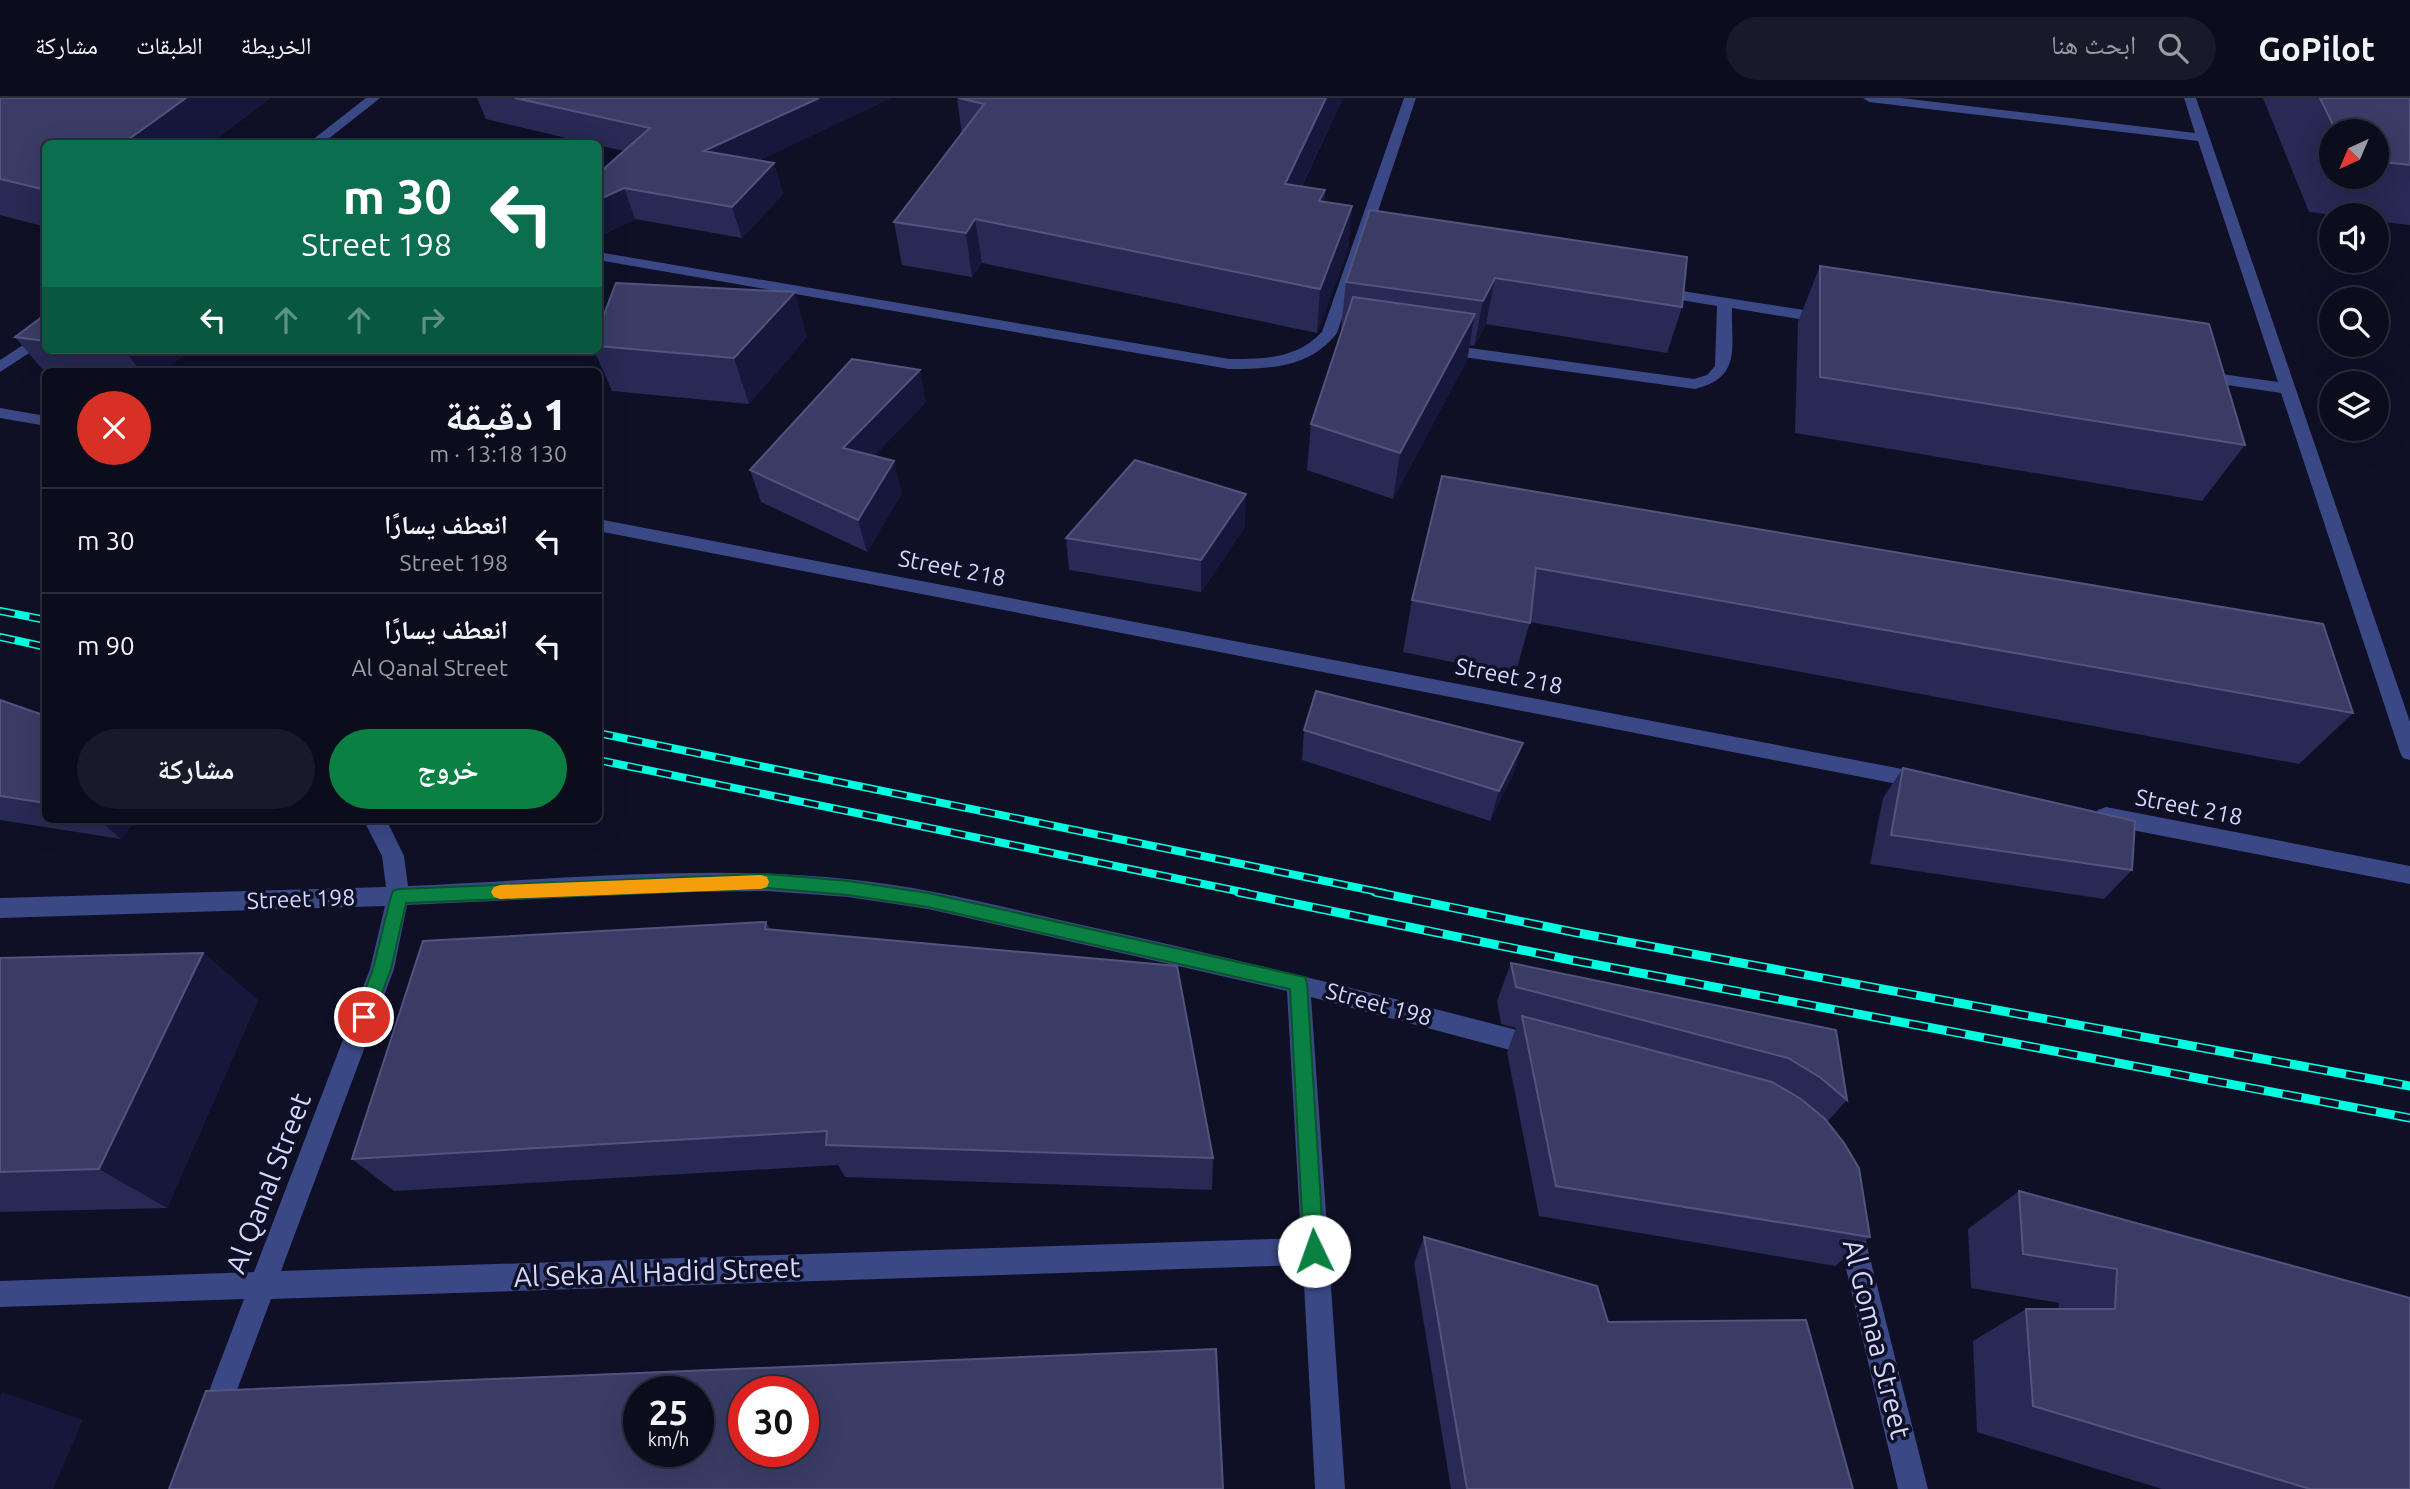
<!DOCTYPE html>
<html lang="ar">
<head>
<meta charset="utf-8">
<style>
	:root { --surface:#0b0c1c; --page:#191a29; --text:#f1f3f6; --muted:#9a9ba3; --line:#2b2c3b; --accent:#0b8043 }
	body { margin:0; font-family:Ubuntu,"Noto Naskh Arabic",sans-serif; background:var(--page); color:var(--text); direction:rtl; height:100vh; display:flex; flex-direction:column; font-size:26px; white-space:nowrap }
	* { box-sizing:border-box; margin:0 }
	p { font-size:23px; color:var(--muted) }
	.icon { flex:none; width:38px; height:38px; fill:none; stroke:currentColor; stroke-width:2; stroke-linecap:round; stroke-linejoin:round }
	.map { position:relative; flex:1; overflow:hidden; direction:ltr }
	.panel { position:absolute; left:42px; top:270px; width:560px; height:455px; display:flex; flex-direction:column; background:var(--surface); border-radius:10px; box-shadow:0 7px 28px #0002,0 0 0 2px var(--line); direction:rtl }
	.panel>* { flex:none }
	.banner { position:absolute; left:42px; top:42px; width:560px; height:214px; border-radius:10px; box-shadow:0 7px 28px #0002,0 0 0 2px var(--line); direction:rtl; background:#0b6e4f; color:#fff; overflow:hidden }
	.needle { width:46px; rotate:224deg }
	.tools { position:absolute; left:2319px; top:21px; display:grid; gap:14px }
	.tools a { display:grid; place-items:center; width:70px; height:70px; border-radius:50%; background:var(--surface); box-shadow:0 7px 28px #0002,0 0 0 2px var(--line); font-size:35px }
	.speed { position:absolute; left:623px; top:1278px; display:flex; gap:14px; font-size:35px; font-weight:700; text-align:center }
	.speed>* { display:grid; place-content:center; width:91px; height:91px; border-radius:50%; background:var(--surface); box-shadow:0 7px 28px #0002,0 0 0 2px var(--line); line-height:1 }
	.speed small { font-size:18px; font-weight:400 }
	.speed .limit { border:10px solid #d22; background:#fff; color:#111 }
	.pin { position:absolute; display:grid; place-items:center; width:60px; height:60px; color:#fff; margin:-30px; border:4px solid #fff; border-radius:50%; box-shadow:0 2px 7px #0007 }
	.me { position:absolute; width:77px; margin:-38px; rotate:357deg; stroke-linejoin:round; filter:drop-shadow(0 0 5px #0008) }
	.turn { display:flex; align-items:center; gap:24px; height:147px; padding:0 35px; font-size:32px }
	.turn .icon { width:91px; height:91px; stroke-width:2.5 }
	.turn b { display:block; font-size:49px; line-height:60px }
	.lanes { display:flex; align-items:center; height:66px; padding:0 35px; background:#0003; justify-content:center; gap:35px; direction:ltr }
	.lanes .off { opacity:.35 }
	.round { display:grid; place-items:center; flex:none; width:74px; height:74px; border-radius:37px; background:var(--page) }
	.overview { display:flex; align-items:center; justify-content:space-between; height:119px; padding:0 35px }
	h1 { font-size:42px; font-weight:800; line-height:52px }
	.button { display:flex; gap:14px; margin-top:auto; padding:14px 35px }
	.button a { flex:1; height:80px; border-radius:42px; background:var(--accent); color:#fff; font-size:28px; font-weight:800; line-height:80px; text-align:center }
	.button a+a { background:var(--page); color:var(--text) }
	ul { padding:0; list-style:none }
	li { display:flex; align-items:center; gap:21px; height:105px; padding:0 35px; border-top:2px solid var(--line) }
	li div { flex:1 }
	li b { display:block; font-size:26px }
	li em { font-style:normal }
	header { display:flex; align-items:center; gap:42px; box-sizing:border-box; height:98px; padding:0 35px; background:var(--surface); border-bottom:2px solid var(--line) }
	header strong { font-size:33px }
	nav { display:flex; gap:38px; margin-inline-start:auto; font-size:24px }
	.search { width:490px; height:63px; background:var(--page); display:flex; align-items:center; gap:18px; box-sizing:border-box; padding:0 24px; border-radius:38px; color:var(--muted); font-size:26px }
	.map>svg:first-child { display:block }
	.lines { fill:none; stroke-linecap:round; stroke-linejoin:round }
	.minor { fill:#3a4885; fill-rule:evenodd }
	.rail-far1-casing { stroke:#00fee0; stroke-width:8 }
	.rail-casing { stroke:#00fee0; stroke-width:9 }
	.rail-far1 { stroke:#0f1026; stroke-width:5; stroke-dasharray:15; stroke-linecap:butt }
	.rail { stroke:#0f1026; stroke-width:6; stroke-dasharray:19; stroke-linecap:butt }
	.wall { fill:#282954; fill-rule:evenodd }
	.shaded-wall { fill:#16173a }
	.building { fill:#3a3c66; stroke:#52547e; stroke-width:2; fill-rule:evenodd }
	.route { fill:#0b8043; stroke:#07532c; stroke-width:2 }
	.slow { fill:#f59e0b }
	.labels { text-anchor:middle; stroke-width:7; stroke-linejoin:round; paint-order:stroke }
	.street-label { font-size:23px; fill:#d4d8ff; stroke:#0f1026 }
	.near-street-label { font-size:28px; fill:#d4d8ff; stroke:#0f1026 }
</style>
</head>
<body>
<header>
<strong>GoPilot</strong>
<div class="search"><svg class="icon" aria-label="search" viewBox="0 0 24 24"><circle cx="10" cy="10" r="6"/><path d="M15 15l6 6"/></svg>ابحث هنا</div>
<nav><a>الخريطة</a><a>الطبقات</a><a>مشاركة</a></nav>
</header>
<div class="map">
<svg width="2410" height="1391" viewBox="0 0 2410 1391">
	<rect width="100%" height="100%" fill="#0f1026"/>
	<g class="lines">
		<path class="minor" d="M366,0H380L322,46H307Z
			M1404,0H1416L1337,235C1310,270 1269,271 1229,271L598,162V154L1229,261C1265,261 1296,261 1322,234Z
			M1863,0H1901L2195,35L2184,0H2196L2410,624V662L2403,660L2400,654L2281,295L2200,283L2192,278L2200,273L2278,284L2198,43L1869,4Z
			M1656,189L1829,216L1837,221L1829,226L1732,210C1731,251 1742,279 1695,291L1441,256L1433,251L1441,246L1694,281L1707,277L1715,268L1717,208L1651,197L1648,194Z
			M46,232V244L0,274V262Z
			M0,310L46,318V328L0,320Z
			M598,421L1923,675L1930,677L1933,683L1930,689L1923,691L598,433Z
			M2106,709L2410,768V786L2106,727L2098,724L2095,718L2098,712Z
			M363,721H386L404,758L408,788C553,782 702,766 847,781C929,789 1010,811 1091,829C1242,862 1390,899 1540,938L1548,941L1552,949L1548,957L1540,960L1311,899L1345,1391H1315L1303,1167L271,1201L224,1327L214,1331L204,1327L200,1317L244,1201L0,1209V1183L254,1174L370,871L385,808L0,820V800L386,789L382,758ZM767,793L848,799L928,811L1287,893L1301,1140L281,1173L394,871L407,807L684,794Z
			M1848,1111L1857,1115L1861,1124L1928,1391H1898L1835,1124L1839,1115Z"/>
		<g class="rail-far1-casing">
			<path id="rail-far1" d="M0,513L46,522
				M0,539L46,549
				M598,635L1384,795
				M598,662L1247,795"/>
		</g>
		<g class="rail-casing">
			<path id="rail" d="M1238,794L1571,862L2410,1020
				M1375,794L1578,835L2410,988"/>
		</g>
		<use href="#rail-far1" class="rail-far1"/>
		<use href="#rail" class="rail"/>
	</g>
	<path class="wall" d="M0,0H270L210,46H46V129L0,117Z
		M477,0H891L760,62L774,65L783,96L742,140L635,121L598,139V76L624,53L598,47V46H592L486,21Z
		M957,0H1343L1302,88L1325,92L1324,104L1352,108L1348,152L1317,235L982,165L972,179L902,167L894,124L962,36Z
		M2263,0H2410V127L2376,123V117H2335L2309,114ZM2331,33H2376V79H2331Z
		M1370,112L1682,209L1667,255L1486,226L1474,248L1470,247L1467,262L1393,401L1307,372L1311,326L1343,230H1341L1346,184Z
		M1820,168L2245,347L2202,403L1795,335L1798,224Z
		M46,216V252H191L163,273H55L42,271L15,239Z
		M598,232L807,239L749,306L612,293L594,252H598Z
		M926,304L874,358L902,395L867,454L761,404L750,372Z
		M1442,378L2353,615L2299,666L1530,524L1515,577L1403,554L1412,502Z
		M1245,429L1201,494L1069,472L1066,440Z
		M0,602L46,618V721H136L121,741L0,722Z
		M1304,632L1514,675L1490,723L1302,662Z
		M1903,670L2132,772L2104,801L1870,766L1883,700Z
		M766,824L770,832L1213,1060L1212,1092L845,1079L838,1067L394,1093L352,1061Z
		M203,855L258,902L167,1110L0,1114V860Z
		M1511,865L1836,932L1847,1002L1827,1024L1870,1139L1835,1168L1539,1118L1507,954L1516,930L1501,926L1497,903Z
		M2019,1093L2410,1391H2162L1977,1334L1973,1243L2026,1211H2058L2059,1205L1971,1190L1968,1131Z
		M1424,1139L1853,1391H1451L1414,1165Z"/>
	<path class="shaded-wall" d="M186,0H270L210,46H122Z
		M819,0H891L714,84L704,53Z
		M1326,0H1343L1282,129L1285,86Z
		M774,65L783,96L742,140L732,109Z
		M624,90L635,121L598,139V102Z
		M1325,92L1321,135L1319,103Z
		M1352,108L1348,152L1317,235L1320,191Z
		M975,121L982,165L972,179L966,135Z
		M1495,180L1486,226L1474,248L1483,203Z
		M795,194L807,239L749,306L734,260Z
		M1475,216L1467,262L1393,401L1400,355Z
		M125,252H191L163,273H140Z
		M920,272L926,304L851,382L843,350Z
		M894,363L902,395L867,454L858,422Z
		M1246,396L1245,429L1201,494V462Z
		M1523,645L1514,675L1490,723L1499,693Z
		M98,721H136L121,741Z
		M203,855L258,902L167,1110L99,1071Z
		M2,1294L83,1322L53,1391H0V1299Z"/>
	<path class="building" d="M0,0H186L122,46H46V92L0,81Z
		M515,0H819L704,53L774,65L732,109L624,90L598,102V76L650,30Z
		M959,0H1326L1285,86L1325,92L1319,103L1352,108L1320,191L975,121L966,135L894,124L984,6Z
		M2320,0H2410V67L2376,63V33H2336Z
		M1370,112L1687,159L1682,209L1495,180L1483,203L1346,184Z
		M1820,168L2209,226L2245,347L1820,279Z
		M616,185L795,194L734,260L598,248V232Z
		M1353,199L1475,216L1400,355L1311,326Z
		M46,216V243L15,239Z
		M852,261L920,272L843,350L894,363L858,422L750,372Z
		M1135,362L1246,396L1201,462L1066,440Z
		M1442,378L2323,526L2353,615L1536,470L1530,525L1412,502Z
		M1316,593L1523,645L1499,693L1304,632Z
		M0,602L46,618V705L0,698Z
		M1903,670L2135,723L2132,772L1891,737Z
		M766,824L765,831L1177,868L1213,1060L826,1047L827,1033L352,1061L423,843Z
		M203,855L99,1071L0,1074V860Z
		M1511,865L1836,932L1847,1002L1821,980L1788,960L1516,889Z
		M1522,918L1772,984L1801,1001L1825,1021L1844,1045L1859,1070L1870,1139L1556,1088Z
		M2019,1093L2410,1200V1391H2310L2033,1308L2026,1211H2115L2117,1171L2023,1156Z
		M1424,1139L1597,1188L1608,1224L1806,1222L1853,1391H1467Z
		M1216,1251L1223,1391H169L206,1293ZM639,1293H698V1353H639ZM744,1293H803V1353H744Z"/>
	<path class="route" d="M767,776L848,783L928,795L1305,879L1307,885L1324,1153L1321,1161L1314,1163L1306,1161L1304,1153L1290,891L928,809L848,797L767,790L406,805L391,871L373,919L370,925L364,928L357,925L355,919L373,871L391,798L393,793L399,791Z"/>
	<path class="slow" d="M761,777L767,779L769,784L767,789L761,791L500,801L494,799L491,794L494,789L500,787Z"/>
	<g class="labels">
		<g class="street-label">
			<text transform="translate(952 470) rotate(11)" y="8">Street 218</text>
			<text transform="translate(1509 578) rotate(11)" y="8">Street 218</text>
			<text transform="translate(2189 709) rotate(11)" y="8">Street 218</text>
			<text transform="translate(301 801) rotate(-2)" y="8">Street 198</text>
			<text transform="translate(1379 906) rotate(15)" y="8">Street 198</text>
		</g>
		<g class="near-street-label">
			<text transform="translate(268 1085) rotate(-69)" y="10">Al Qanal Street</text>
			<text transform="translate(657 1174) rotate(-2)" y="10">Al Seka Al Hadid Street</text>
			<text transform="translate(1877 1241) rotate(76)" y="10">Al Gomaa Street</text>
		</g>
	</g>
</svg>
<div class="tools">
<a><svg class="needle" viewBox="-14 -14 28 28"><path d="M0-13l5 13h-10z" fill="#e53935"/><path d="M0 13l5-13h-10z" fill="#9a9ba3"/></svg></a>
<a><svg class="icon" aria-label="sound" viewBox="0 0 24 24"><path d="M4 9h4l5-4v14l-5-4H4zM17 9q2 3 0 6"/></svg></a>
<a><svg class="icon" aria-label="search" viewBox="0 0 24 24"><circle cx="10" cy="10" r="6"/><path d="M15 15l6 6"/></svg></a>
<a><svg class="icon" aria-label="layers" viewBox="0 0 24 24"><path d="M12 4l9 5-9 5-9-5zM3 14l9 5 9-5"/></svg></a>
</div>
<div class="speed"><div>25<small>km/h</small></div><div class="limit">30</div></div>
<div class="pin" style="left:364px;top:919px;background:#d93025"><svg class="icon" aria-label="arrive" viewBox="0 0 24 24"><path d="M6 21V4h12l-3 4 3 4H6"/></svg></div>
<svg class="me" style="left:1314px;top:1153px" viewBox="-20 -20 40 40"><circle r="19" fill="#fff"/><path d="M0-13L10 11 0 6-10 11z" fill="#0b8043"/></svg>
<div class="banner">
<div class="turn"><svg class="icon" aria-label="left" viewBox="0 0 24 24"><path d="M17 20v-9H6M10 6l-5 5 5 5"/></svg><div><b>30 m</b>Street 198</div></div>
<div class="lanes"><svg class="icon" aria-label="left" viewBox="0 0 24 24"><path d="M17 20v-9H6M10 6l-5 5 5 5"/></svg><svg class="icon off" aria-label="ahead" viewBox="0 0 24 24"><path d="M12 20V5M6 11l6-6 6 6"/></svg><svg class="icon off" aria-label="ahead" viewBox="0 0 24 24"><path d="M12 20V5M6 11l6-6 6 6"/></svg><svg class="icon off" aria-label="right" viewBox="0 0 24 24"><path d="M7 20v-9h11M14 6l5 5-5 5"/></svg></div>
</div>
<section class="panel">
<div class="overview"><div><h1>1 دقيقة</h1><p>130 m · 13:18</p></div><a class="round" style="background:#d93025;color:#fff"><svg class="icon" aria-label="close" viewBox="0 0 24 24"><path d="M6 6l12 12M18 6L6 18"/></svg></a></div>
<ul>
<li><svg class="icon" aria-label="left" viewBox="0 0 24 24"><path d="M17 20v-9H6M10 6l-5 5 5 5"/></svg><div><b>انعطف يسارًا</b><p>Street 198</p></div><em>30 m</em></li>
<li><svg class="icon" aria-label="left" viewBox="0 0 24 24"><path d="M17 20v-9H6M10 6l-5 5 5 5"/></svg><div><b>انعطف يسارًا</b><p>Al Qanal Street</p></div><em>90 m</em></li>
</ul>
<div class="button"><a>خروج</a><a>مشاركة</a></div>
</section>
</div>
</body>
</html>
